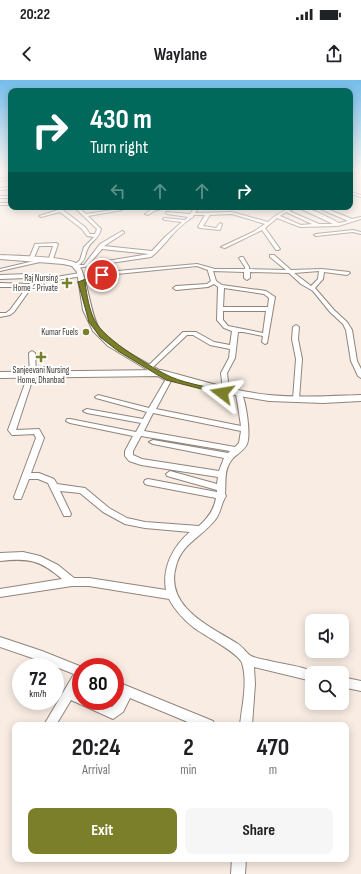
<!DOCTYPE html>
<html lang="en">
<head>
<meta charset="utf-8">
<style>
	:root { --surface:#fff; --page:#f6f6f6; --text:#202124; --muted:#757577; --accent:#7b7f29 }
	body { margin:0; font-family:"Sofia Sans Condensed",sans-serif; background:var(--page); color:var(--text); height:100vh; display:flex; flex-direction:column; font-size:15px; white-space:nowrap }
	* { box-sizing:border-box; margin:0 }
	p { font-size:13px; color:var(--muted) }
	.icon { flex:none; width:22px; height:22px; fill:none; stroke:currentColor; stroke-width:2; stroke-linecap:round; stroke-linejoin:round }
	.map { position:relative; flex:1; overflow:hidden }
	.details { position:absolute; left:12px; top:642px; width:337px; height:140px; display:flex; flex-direction:column; background:var(--surface); border-radius:8px; box-shadow:0 2px 10px #0003 }
	.details>* { flex:none }
	.top-card { position:absolute; left:8px; top:8px; width:345px; height:122px; border-radius:8px; box-shadow:0 2px 10px #0003; background:#00695c; color:#fff; overflow:hidden }
	.fabs { position:absolute; left:305px; top:534px; display:grid; gap:8px }
	.fabs a { display:grid; place-items:center; width:44px; height:44px; border-radius:8px; background:var(--surface); box-shadow:0 2px 10px #0003; font-size:20px }
	.speed { position:absolute; left:12px; top:578px; display:flex; gap:8px; font-size:20px; font-weight:700; text-align:center }
	.speed>* { display:grid; place-content:center; width:52px; height:52px; border-radius:50%; background:var(--surface); box-shadow:0 2px 10px #0003; line-height:1 }
	.speed small { font-size:10px; font-weight:400 }
	.speed .limit { border:6px solid #d22; background:#fff; color:#111 }
	.pin { position:absolute; display:grid; place-items:center; width:34px; height:34px; color:#fff; margin:-17px; border:2px solid #fff; border-radius:50%; box-shadow:0 1px 4px #0007 }
	.me { position:absolute; width:44px; margin:-22px; rotate:284deg; stroke-linejoin:round; filter:drop-shadow(0 0 3px #0008) }
	.turn { display:flex; align-items:center; gap:14px; height:84px; padding:0 16px; font-size:18px }
	.turn .icon { width:52px; height:52px; stroke-width:2.5 }
	.turn b { display:block; font-size:28px; line-height:34px }
	.lanes { display:flex; align-items:center; height:38px; padding:0 16px; background:#0003; justify-content:center; gap:20px; direction:ltr }
	.lanes .off { opacity:.35 }
	.eta { display:flex; justify-content:space-evenly; align-items:center; height:68px; text-align:center }
	.eta b { font-size:24px; font-weight:700; line-height:28px }
	.button { display:flex; gap:8px; margin-top:auto; padding:8px 16px }
	.button a { flex:1; height:46px; border-radius:8px; background:var(--accent); color:#fff; font-size:16px; font-weight:700; line-height:46px; text-align:center }
	.button a+a { background:var(--page); color:var(--text) }
	.status { display:flex; justify-content:space-between; align-items:center; height:28px; padding:0 20px; background:var(--surface); direction:ltr }
	.status svg { height:11px; fill:currentColor }
	header { display:flex; justify-content:space-between; align-items:center; height:52px; padding:0 16px; background:var(--surface); font-size:18px; font-weight:700 }
	.map>svg:first-child { display:block }
	.lines { fill:none; stroke-linecap:round; stroke-linejoin:round }
	.minor-casing { stroke:#90857d; stroke-width:2 }
	.major-casing { stroke:#90857d; stroke-width:2 }
	.highway-casing { stroke:#90857d; stroke-width:2 }
	.minor { fill:#fff; fill-rule:evenodd }
	.major { fill:#fff; fill-rule:evenodd }
	.highway { fill:#fff; fill-rule:evenodd }
	.route { fill:#7b7f29; stroke:#50531b }
	.poi-dot { fill:#7b7f29; stroke:#fff; stroke-width:1.5 }
	.labels { text-anchor:middle; stroke-width:4; stroke-linejoin:round; paint-order:stroke }
	.far-poi-label { font-size:9px; fill:#3a3532; stroke:#fff; text-anchor:end }
</style>
</head>
<body>
<div class="status"><b>20:22</b><svg viewBox="0 0 49 12"><path d="M0 12V9h3v3zM5 12V6h3v6zM10 12V3h3v9zM15 12V0h3v12zM26 1h20v11H26zM47 4h2v5h-2z"/></svg></div>
<header><svg class="icon" aria-label="back" viewBox="0 0 24 24"><path d="M15 5l-7 7 7 7"/></svg>Waylane<svg class="icon" aria-label="share" viewBox="0 0 24 24"><path d="M12 15V3M7 8l5-5 5 5M5 13v7h14v-7"/></svg></header>
<div class="map">
<svg width="361" height="794" viewBox="0 0 361 794">
	<rect width="100%" height="100%" fill="#f8ece3"/>
	<g class="lines">
		<g class="minor-casing">
			<path id="minor" d="M11,97V99L0,101V99Z
				M11,107V109L0,110V108Z
				M350,112L361,115V117L350,114Z
				M0,116H11V118H0Z
				M0,123H11V125H0Z
				M55,127H59L85,147L90,154H95L97,149L74,127H78L86,134L120,129L122,130L88,136L101,149C98,160 92,160 88,168C84,175 87,179 79,185H84L100,164L122,151L124,152V153L104,166L152,171L165,157L182,142L165,140L163,139L164,138L185,140L188,137L167,134L166,132L190,134L195,127H199L195,133L232,132L268,142C295,118 310,128 339,143L348,141L316,127H322L352,139L361,137V139L338,146L300,147L277,138L265,148L280,169L278,170H276L262,150L225,168L221,167L253,152L265,144L232,134L210,135L203,146L216,148L220,143L222,144L220,150L200,148L198,147L205,135H194L193,137C185,142 174,152 167,161C162,166 157,173 151,177L77,188L73,186L80,180L84,167L94,157L87,156L82,149L60,132L41,137L39,136L58,130ZM298,127L299,128L333,144H319L289,131ZM286,132L312,144L301,145L280,136ZM102,169L149,174L89,184Z
				M160,127H167L154,131L148,135L145,134L152,129Z
				M353,150L361,152V154L353,152L316,156L314,155L316,154Z
				M56,163L58,164L52,182L48,181L53,166H39L33,180L29,179L35,164Z
				M270,175H274L291,190L322,189L349,192L350,193L347,195L324,192L323,199L315,208L334,230L347,242L352,250L357,281L361,289V298L358,296L351,281L346,250L343,244L330,232L313,211L301,204L289,193L250,192V198L247,200L244,198V192L213,191L216,201L222,205L266,211L275,217L267,263L265,264L262,262L263,256L243,252H238L235,278L227,293L229,310L226,312L223,310L221,293L229,278L230,269L210,265L193,255H187L152,288L150,289L147,287L183,252H196L214,262L230,265L232,251L224,248L217,240L218,207L214,204L208,207L176,210L173,208L176,206L207,204L211,201L208,191V190L197,186L107,195L81,204L78,202L106,192L197,184L215,189H245V187L239,178L241,177H243L249,187V189L286,190L270,177ZM319,191L318,199L311,206L294,193ZM224,208L264,214L269,218L268,227H223ZM223,231H266L263,253L228,246L223,240Z
				M38,180H40V182L0,191V189Z
				M80,193L83,195L82,196L34,204L14,232L10,235L0,237V233H6L10,230L27,207H0V203L29,204L33,201L27,198L0,199V195L28,194L38,200Z
				M296,245L299,247L298,259L302,279L299,319L296,321L293,319L296,279L292,259L293,247Z
				M32,271L35,273L36,294L33,296L30,294L29,273Z
				M30,296L33,298L16,350L39,349L44,358L31,393H39L54,399L57,404L85,408L109,428L127,438L145,442L199,446C208,438 214,430 216,418L148,405L145,404L144,402L145,400L148,399L217,412V410L167,396L166,394L170,391L217,404L218,397L141,385L129,381L125,376V371L133,356L70,343L66,341L67,339H70L136,352L141,343L87,333L83,331L87,329L143,339L147,332L96,318L95,317L98,315L149,328L166,299L169,297L172,299L156,329L241,346L236,313L239,311L241,312C246,321 251,354 247,364C244,372 233,375 229,384C224,393 226,404 225,414L226,416C221,423 221,433 215,440C202,457 182,463 176,486C164,527 210,546 238,564C243,567 247,574 251,576C255,578 261,579 266,580C282,584 300,586 316,592L312,593V601L254,587L255,604L252,645H240C242,626 248,602 242,583C239,573 203,555 193,547C183,539 175,530 169,519L89,506H72L0,517V509L62,499C40,480 29,478 0,481V473L23,472L40,476L58,485L74,498H89L166,510C162,488 173,466 190,452L145,448L125,444L103,432L80,413L60,411L71,434L70,436H64L48,403L38,399H29L21,419H15L14,417L36,358L34,354L15,355H12L8,350L27,298ZM153,333L241,351L239,363L235,367L144,351ZM141,356L230,371L228,373L153,360L149,362L153,364L224,378L219,391L142,379L133,375V371Z
				M0,557L42,571L82,587L81,602L76,611L81,613V621H98L112,627L115,624L120,614L115,611V601L213,641L215,645H195L130,618L123,632L113,639L71,620L56,645H44L74,594L41,581L0,567Z
				M342,597L361,601V611L342,607Z
				M232,779H246L245,794H231Z"/>
		</g>
		<g class="major-casing">
			<path id="major" d="M0,175C18,176 61,176 76,183C87,189 89,232 99,248C112,267 152,285 172,297V301H166L108,266L93,251L83,230L77,192L72,186L63,184L0,179Z"/>
		</g>
		<g class="highway-casing">
			<path id="highway" d="M161,290C196,299 232,311 269,315C299,318 330,316 361,315V321L323,323L269,321L239,316L161,296L0,298V292Z"/>
		</g>
		<use href="#minor" class="minor"/>
		<use href="#major" class="major"/>
		<use href="#highway" class="highway"/>
	</g>
	<linearGradient id="sky" x2="0" y2="1"><stop stop-color="#74bdeb"/><stop offset="0.45" stop-color="#fcf6f2"/><stop offset="1" stop-color="#fcf6f2" stop-opacity="0"/></linearGradient>
	<rect width="361" height="203" fill="url(#sky)"/>
	<path class="route" d="M102,193L105,196L85,203C87,215 89,230 95,241C105,260 152,288 171,297C188,304 208,307 225,311V315L166,300L118,271L100,257L89,242L78,202Z"/>
	<g class="poi-dot">
		<path d="M65 197h4v4h4v4h-4v4h-4v-4h-4v-4h4z"/>
		<circle cx="86" cy="252" r="4"/>
		<path d="M39 271h4v4h4v4h-4v4h-4v-4h-4v-4h4z"/>
	</g>
	<g class="labels">
		<g class="far-poi-label">
			<text x="58" y="201">Raj Nursing<tspan x="58" dy="10">Home - Private</tspan></text>
			<text x="78" y="255">Kumar Fuels</text>
			<text x="41" y="293" text-anchor="middle">Sanjeevani Nursing<tspan x="41" dy="10">Home, Dhanbad</tspan></text>
		</g>
	</g>
</svg>
<div class="fabs">
<a><svg class="icon" aria-label="sound" viewBox="0 0 24 24"><path d="M4 9h4l5-4v14l-5-4H4zM17 9q2 3 0 6"/></svg></a>
<a><svg class="icon" aria-label="search" viewBox="0 0 24 24"><circle cx="10" cy="10" r="6"/><path d="M15 15l6 6"/></svg></a>
</div>
<div class="speed"><div>72<small>km/h</small></div><div class="limit">80</div></div>
<div class="pin" style="left:102px;top:195px;background:#d93025"><svg class="icon" aria-label="arrive" viewBox="0 0 24 24"><path d="M6 21V4h12l-3 4 3 4H6"/></svg></div>
<svg class="me" style="left:222px;top:313px" viewBox="-20 -20 40 40"><path d="M0-17L14 15 0 8-14 15z" fill="#7b7f29" stroke="#fff" stroke-width="4"/></svg>
<div class="top-card">
<div class="turn"><svg class="icon" aria-label="right" viewBox="0 0 24 24"><path d="M7 20v-9h11M14 6l5 5-5 5"/></svg><div><b>430 m</b>Turn right</div></div>
<div class="lanes"><svg class="icon off" aria-label="left" viewBox="0 0 24 24"><path d="M17 20v-9H6M10 6l-5 5 5 5"/></svg><svg class="icon off" aria-label="ahead" viewBox="0 0 24 24"><path d="M12 20V5M6 11l6-6 6 6"/></svg><svg class="icon off" aria-label="ahead" viewBox="0 0 24 24"><path d="M12 20V5M6 11l6-6 6 6"/></svg><svg class="icon" aria-label="right" viewBox="0 0 24 24"><path d="M7 20v-9h11M14 6l5 5-5 5"/></svg></div>
</div>
<section class="details">
<div class="eta">
<div><b>20:24</b><p>Arrival</p></div>
<div><b>2</b><p>min</p></div>
<div><b>470</b><p>m</p></div>
</div>
<div class="button"><a>Exit</a><a>Share</a></div>
</section>
</div>
</body>
</html>
